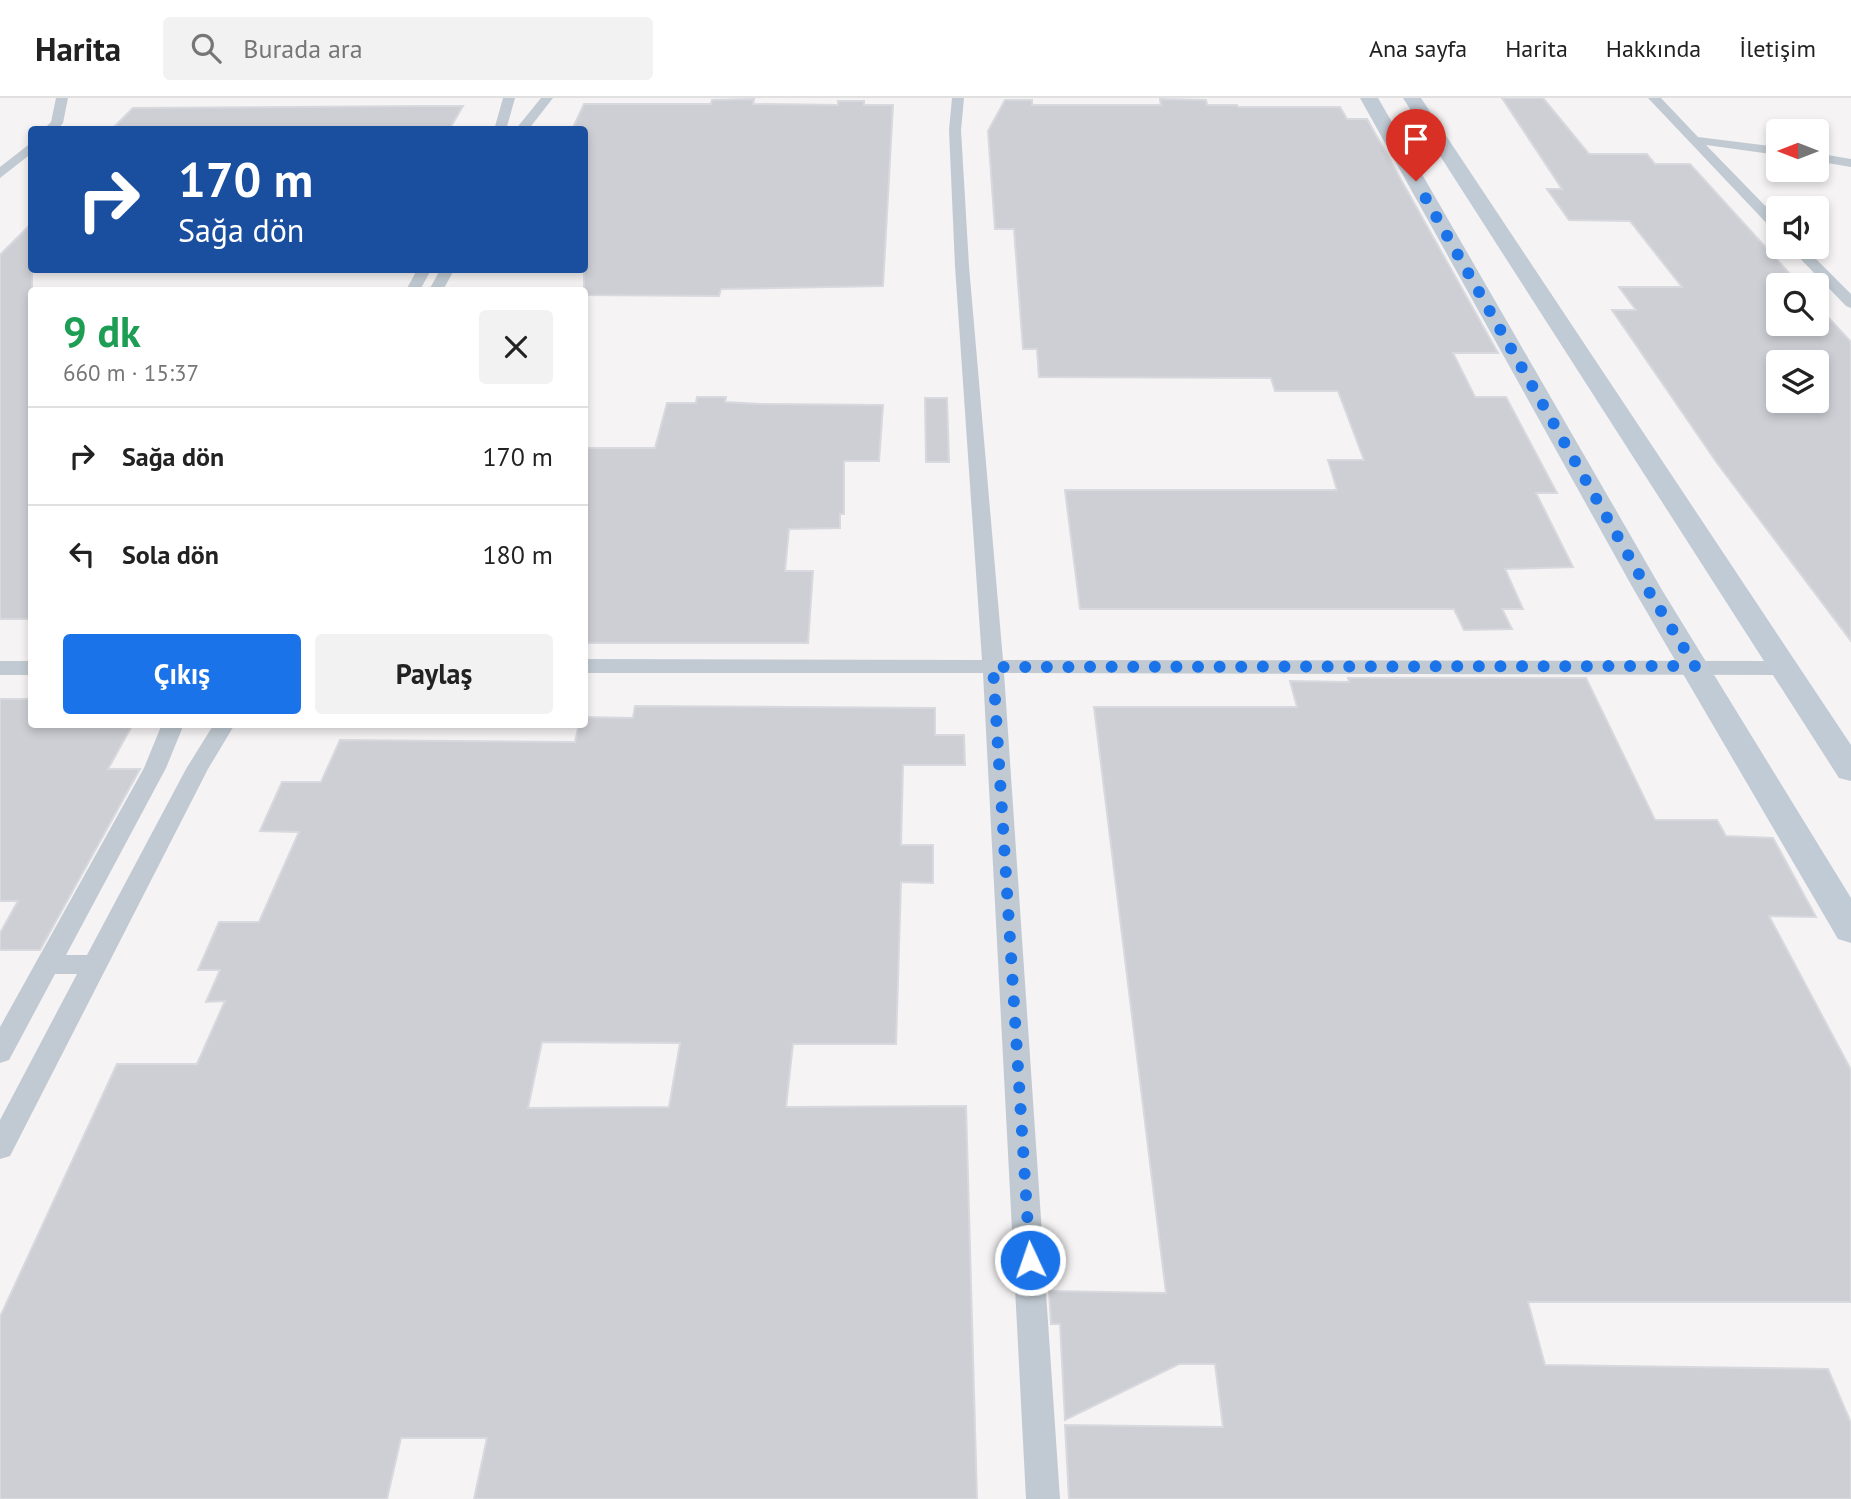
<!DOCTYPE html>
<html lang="tr">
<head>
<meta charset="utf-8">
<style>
	:root { --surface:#fff; --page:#f2f2f2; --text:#222; --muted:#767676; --line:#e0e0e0; --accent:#1a73e8 }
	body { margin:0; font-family:"PT Sans",sans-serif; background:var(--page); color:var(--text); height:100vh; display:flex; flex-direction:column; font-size:26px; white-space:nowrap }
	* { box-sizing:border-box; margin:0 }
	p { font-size:23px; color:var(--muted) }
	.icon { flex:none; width:38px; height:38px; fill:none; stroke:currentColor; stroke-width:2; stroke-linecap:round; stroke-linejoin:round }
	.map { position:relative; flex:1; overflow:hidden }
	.panel { position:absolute; left:28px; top:189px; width:560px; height:441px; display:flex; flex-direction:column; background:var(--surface); border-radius:7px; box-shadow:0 4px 10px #0003 }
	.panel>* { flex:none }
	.hud { position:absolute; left:28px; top:28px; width:560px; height:147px; border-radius:7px; box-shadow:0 4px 10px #0003; background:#1a4fa0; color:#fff; overflow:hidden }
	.needle { width:46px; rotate:270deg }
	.buttons { position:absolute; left:1766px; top:21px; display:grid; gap:14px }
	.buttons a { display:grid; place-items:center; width:63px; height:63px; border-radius:7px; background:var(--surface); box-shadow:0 4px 10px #0003; font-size:35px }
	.pin { position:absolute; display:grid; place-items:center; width:60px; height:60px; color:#fff; margin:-72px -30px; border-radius:50% 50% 50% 0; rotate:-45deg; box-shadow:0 0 7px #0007 }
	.pin .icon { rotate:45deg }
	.me { position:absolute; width:77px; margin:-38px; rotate:357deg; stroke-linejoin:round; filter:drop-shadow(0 0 5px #0008) }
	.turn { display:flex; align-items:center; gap:24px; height:147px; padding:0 35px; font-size:32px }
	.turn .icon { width:91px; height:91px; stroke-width:2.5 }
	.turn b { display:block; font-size:49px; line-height:60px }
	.round { display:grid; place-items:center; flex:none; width:74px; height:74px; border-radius:7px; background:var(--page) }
	.overview { display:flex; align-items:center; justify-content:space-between; height:119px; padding:0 35px }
	h1 { font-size:42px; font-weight:700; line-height:52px; color:#1e9e55 }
	.action { display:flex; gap:14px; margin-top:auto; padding:14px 35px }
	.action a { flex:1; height:80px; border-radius:7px; background:var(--accent); color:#fff; font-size:28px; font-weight:700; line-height:80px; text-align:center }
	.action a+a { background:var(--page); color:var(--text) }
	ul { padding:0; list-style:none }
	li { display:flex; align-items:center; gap:21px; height:98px; padding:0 35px; border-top:2px solid var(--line) }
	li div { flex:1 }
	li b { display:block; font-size:26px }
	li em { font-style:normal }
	header { display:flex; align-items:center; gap:42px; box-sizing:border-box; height:98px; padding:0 35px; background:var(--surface); border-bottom:2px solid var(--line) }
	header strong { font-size:33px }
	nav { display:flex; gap:38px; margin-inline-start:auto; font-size:24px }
	.search { width:490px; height:63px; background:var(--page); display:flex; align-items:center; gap:18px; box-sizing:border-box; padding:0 24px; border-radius:7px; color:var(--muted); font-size:26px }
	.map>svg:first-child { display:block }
	.building { fill:#cdcfd5; stroke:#d7d9de; stroke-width:2; fill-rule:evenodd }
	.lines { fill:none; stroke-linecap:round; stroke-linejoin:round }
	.street { fill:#c1cad2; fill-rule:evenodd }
	.secondary { fill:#c1cbd6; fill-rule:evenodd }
	.route { stroke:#1a73e8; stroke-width:12; stroke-dasharray:0 21.6 }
</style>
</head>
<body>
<header>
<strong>Harita</strong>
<div class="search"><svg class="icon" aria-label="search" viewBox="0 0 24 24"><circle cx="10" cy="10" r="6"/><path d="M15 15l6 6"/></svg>Burada ara</div>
<nav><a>Ana sayfa</a><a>Harita</a><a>Hakkında</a><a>İletişim</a></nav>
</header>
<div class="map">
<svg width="1851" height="1401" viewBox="0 0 1851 1401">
	<rect width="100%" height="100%" fill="#f5f3f3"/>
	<path class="building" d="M1502,0H1543L1589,56H1647L1655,66H1690L1800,187H1778V226H1816V206L1851,244V543L1717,365L1612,212H1636L1619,189H1682L1630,123L1569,122L1547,91H1562ZM1778,264H1816V303H1778Z
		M754,1L753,6L838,7V3H864V7H893L883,188L721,191L719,198L584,197V32H572L584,6H711L712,2Z
		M1160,1L1206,2L1207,7H1237L1238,9H1340L1347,21H1367L1498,255H1453L1475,299H1506L1557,395H1536L1573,469L1505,471L1523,511H1502L1512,531L1464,532L1454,511H1080L1065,392H1337L1328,362H1364L1338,293H1275L1271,280L1039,279L1037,251H1023L1014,131H995L988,33L1005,2H1032V7H1161Z
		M426,8H463L449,32H111L133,10Z
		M32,125V521H0V157Z
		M697,299H726L725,304L760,306L883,307L879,363H844V416H840V430L789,431L785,473H813L808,545H584V350H655L667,305H696Z
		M925,300H947L949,364H926Z
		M1348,580H1586L1655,722H1717L1726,738L1773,740L1816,819L1769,818L1851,972V1204H1528L1545,1267L1828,1271L1851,1325V1401H1069L1065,1327L1223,1329L1215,1266H1179L1065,1322L1060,1226H1051L1049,1193L1166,1195L1094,609H1297L1290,583L1349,584Z
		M0,601H32V626H133L108,671H140L40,852H0V835L18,803H0Z
		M635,608L935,610V637H964L965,667H903L901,747H933V785L901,784L896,946H793L786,1009L966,1008L977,1401H474L487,1340H401L387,1401H0V1219L117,966H197L225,903L206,904L220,872H198L219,824H259L299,734L260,733L282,684H321L340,642L575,644L579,626H584V619L633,620ZM542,944L680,945L669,1009L528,1010Z"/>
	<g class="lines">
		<path class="street" d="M56,0H68L63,25L57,32H43L51,24Z
			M503,0H515L506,32H494Z
			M541,0H553L528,32H515Z
			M952,0H964L961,32L969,168L1003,562L1783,563L1790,565L1793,570L1790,575L1783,577L1004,575L1060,1401H1026L983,575H584V561L982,562L955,168L949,32Z
			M1648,0H1661L1698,39L1778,49V57L1706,47L1778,121V133L1773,132Z
			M32,44V55L0,80V69Z
			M1816,55L1851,61V69L1816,63Z
			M1789,149H1804L1851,196V210L1846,208Z
			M417,172H431L420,192H406Z
			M440,172H454L443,192H429Z
			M0,563H32V577H0Z
			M162,626H184L166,670L66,857H87L186,671L214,626H235L208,671L10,1058L0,1061V1022L77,876H55L9,962L0,965V929L144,670Z"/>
		<path class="secondary" d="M1360,0H1378L1662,492L1851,800V845L1838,841L1634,492Z
			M1403,0H1421L1851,647V683L1839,680Z"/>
	</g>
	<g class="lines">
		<path class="route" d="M1030,1162L993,569L1695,568L1648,492L1416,83"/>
	</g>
</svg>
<div class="buttons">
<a><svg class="needle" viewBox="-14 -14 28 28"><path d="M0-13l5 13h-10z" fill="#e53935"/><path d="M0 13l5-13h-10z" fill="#767676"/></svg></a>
<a><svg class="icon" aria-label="sound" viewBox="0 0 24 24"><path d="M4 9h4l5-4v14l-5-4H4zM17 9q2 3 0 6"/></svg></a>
<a><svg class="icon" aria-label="search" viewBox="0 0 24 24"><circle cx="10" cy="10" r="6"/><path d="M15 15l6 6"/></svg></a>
<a><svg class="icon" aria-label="layers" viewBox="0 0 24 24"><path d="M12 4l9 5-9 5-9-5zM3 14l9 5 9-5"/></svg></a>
</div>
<div class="pin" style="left:1416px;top:83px;background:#d93025"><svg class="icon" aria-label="arrive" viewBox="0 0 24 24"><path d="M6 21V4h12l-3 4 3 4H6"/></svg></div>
<svg class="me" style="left:1030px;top:1162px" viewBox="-20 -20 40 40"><circle r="17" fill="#1a73e8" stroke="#fff" stroke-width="3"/><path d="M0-11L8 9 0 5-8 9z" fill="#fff"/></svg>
<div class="hud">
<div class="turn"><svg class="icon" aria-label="right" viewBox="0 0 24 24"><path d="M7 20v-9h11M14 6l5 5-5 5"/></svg><div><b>170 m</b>Sağa dön</div></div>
</div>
<section class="panel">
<div class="overview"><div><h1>9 dk</h1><p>660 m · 15:37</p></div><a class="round"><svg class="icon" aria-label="close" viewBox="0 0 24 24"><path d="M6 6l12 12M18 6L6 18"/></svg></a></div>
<ul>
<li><svg class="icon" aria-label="right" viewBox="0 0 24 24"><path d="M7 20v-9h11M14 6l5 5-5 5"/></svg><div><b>Sağa dön</b></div><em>170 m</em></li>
<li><svg class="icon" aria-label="left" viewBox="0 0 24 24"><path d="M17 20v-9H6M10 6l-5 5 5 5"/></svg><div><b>Sola dön</b></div><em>180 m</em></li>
</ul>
<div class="action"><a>Çıkış</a><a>Paylaş</a></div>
</section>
</div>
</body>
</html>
